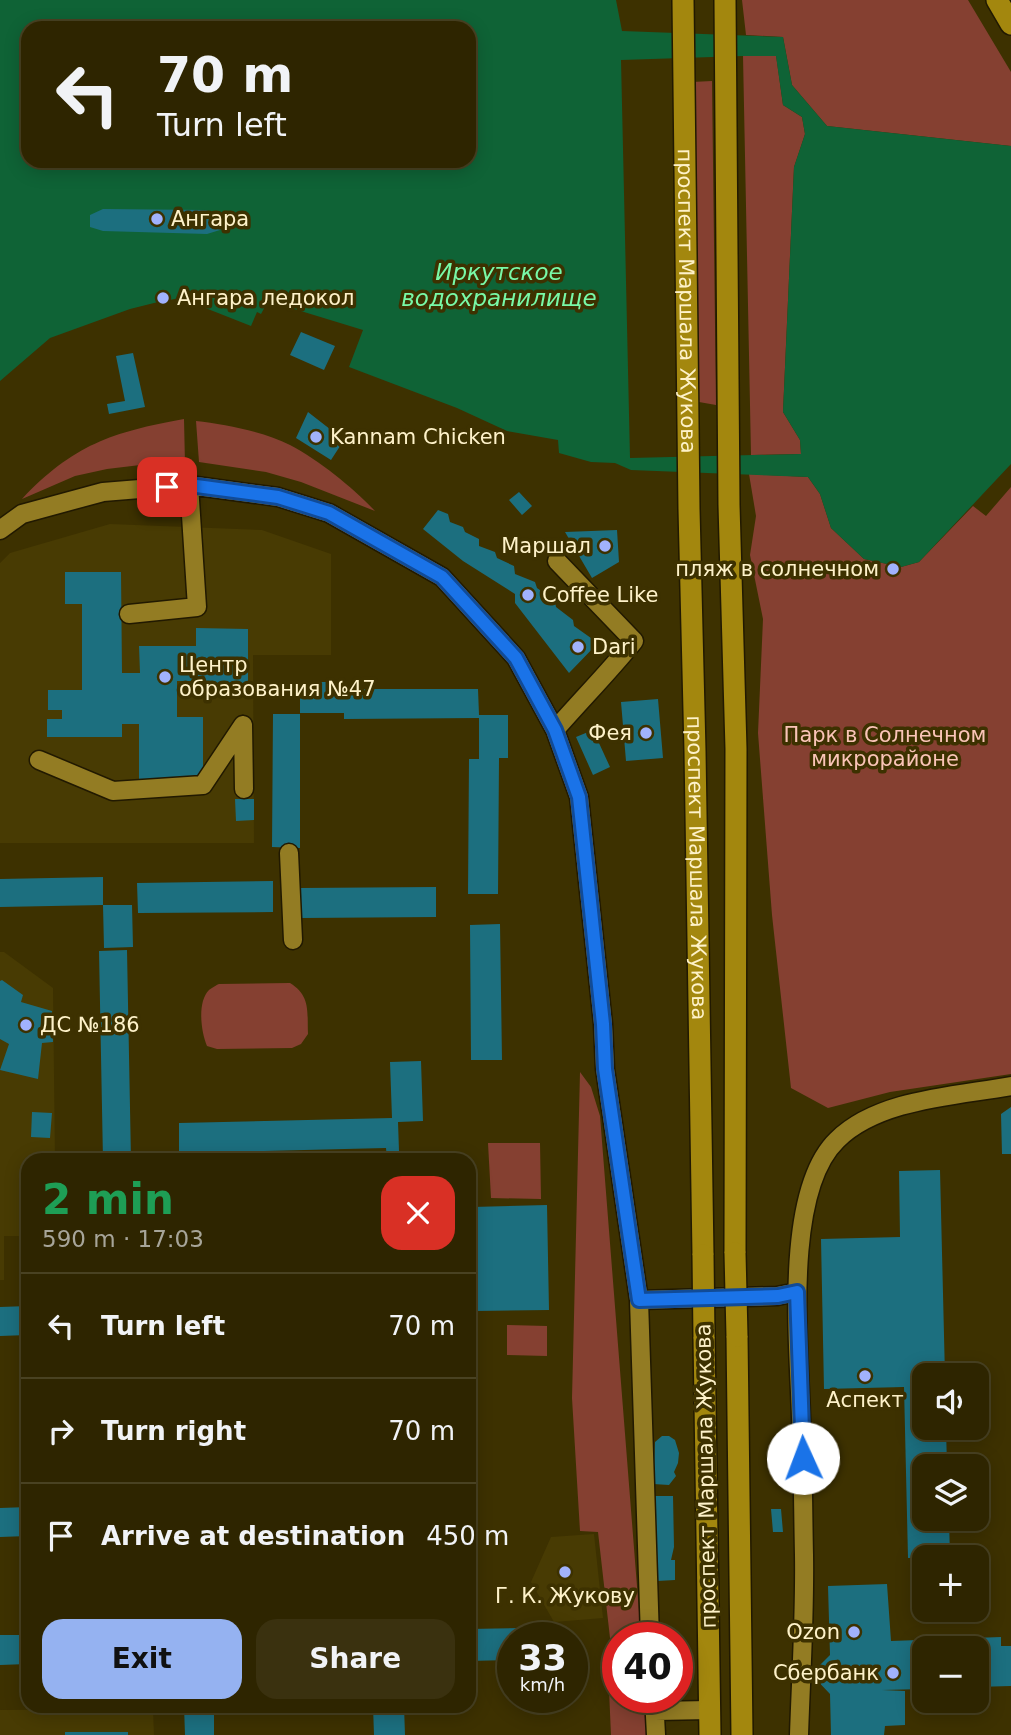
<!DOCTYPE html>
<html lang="en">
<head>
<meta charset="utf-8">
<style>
	:root { --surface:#2e2500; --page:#3a310f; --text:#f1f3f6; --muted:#a7a599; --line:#494222; --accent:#95b2f1 }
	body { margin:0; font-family:"DejaVu Sans",sans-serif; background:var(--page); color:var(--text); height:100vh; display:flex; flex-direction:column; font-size:26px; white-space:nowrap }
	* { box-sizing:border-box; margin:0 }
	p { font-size:23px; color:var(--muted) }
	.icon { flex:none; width:38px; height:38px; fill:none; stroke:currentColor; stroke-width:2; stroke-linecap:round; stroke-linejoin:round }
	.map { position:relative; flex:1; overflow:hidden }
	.drawer { position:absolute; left:21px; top:1153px; width:455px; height:560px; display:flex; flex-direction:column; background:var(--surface); border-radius:21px; box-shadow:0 4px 18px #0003,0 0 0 2px var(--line) }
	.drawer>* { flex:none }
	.hud { position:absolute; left:21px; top:21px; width:455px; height:147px; border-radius:21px; box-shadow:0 4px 18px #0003,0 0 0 2px var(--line); background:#2e2500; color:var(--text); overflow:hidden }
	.tools { position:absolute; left:912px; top:1363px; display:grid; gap:14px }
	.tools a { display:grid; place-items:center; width:77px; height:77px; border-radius:14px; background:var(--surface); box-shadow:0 4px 18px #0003,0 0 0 2px var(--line); font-size:35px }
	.speed { position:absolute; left:497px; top:1622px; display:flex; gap:14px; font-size:35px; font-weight:700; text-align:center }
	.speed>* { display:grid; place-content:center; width:91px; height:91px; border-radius:50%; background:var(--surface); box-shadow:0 4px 18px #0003,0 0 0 2px var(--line); line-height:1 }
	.speed small { font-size:18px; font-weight:400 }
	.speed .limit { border:10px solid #d22; background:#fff; color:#111 }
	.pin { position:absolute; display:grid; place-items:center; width:60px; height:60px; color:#fff; margin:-30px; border-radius:14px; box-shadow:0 4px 10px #0006 }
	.me { position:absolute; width:77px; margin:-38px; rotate:358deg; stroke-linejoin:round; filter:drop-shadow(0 0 5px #0008) }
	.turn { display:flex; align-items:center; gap:24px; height:147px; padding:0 21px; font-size:32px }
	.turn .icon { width:91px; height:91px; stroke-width:2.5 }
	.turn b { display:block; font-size:49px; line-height:60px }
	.round { display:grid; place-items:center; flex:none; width:74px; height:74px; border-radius:21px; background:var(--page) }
	.head { display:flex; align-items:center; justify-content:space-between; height:119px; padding:0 21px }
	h1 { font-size:42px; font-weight:700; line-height:52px; color:#1e9e55 }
	.button { display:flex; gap:14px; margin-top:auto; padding:14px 21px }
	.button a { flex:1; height:80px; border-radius:21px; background:var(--accent); color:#111; font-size:28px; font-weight:700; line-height:80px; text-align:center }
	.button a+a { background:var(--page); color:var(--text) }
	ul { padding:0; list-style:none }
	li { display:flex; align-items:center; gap:21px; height:105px; padding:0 21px; border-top:2px solid var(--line) }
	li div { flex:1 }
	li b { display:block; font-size:26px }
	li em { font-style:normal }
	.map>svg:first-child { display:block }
	.built { fill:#483b03 }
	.green { fill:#854031 }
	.water { fill:#0f6336; fill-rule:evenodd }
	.building { fill:#1c6f7f }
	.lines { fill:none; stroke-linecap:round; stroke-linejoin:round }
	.minor-casing { stroke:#211901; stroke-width:21 }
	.major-casing { stroke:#211901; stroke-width:24 }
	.minor { stroke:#937c23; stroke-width:18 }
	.major { stroke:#a3870e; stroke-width:21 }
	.major-bridge-casing { stroke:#211901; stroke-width:24; stroke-linecap:butt }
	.major-bridge { stroke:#a3870e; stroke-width:21 }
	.route-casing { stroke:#114b97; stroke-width:18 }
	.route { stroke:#1a73e8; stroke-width:12 }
	.poi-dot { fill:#a1b2fd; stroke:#3d3100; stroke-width:2.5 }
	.labels { text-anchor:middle; stroke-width:7; stroke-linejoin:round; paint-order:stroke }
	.poi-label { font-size:21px; fill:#fef2c9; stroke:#3d3100; text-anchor:start }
	.street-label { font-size:21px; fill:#fef2c9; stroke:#3d3100 }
	.park-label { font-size:21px; fill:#fac4b7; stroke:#3d3100 }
	.water-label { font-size:23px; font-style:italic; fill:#78f9a7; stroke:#3d3100 }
</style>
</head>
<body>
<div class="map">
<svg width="1011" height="1735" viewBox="0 0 1011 1735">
	<rect width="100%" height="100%" fill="#3d3100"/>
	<path class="built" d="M110,524L262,530L331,554V655H253L254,843H0V563L10,553Z
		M0,952H4L53,988L55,1160H28V1236H4V1280H0Z
		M594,1534L603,1618L554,1622L531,1582L551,1537Z
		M153,1709L154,1735H0V1710Z"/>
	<path class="green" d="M742,0H968L1011,72V146L827,126L792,85L783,37L746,35Z
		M776,55L783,105L802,117L805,134L794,167L783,412L800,440L801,454L751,455L743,56Z
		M712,81L716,405L699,402L692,82Z
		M184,419L185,464L157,463L107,469L75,476L22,499C73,445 112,432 184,419Z
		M196,421C225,424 264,432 290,445C320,461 352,487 375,511L301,482L266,472L199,462Z
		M749,474L808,477L820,494L831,528L864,559L901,567L919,562L973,506L986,516L1011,487V1074L890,1092L828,1108L791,1088L772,915L758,733L763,619L750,555L756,516Z
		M290,983C311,996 307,1012 308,1034L301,1044L292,1048L217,1049L207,1046C201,1032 197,1002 209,990C210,989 218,984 219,984Z
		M580,1072L591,1087L600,1116L641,1637L610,1638L598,1532L580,1531L572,1398Z
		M488,1143H540L541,1199L491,1198Z
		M507,1325L547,1326V1356L507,1355Z
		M607,1645H618V1698H648L649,1735H611Z"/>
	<path class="water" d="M0,0H616L622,31L783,37L792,85L827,126L1011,146V464L919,562L901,567L864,559L831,528L820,494L808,477L631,470L615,463L591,462L559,453L558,440L507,431L457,408L349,367L363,330L268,301L261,314L257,312L251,326L180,298L158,302L130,309L50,338L0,381ZM28,28H469V161H28ZM743,56H776L783,105L802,117L805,134L794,167L783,412L800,440L801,454L630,458L621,60Z"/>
	<path class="building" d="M103,209L206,210L230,222L220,230L207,234L103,231L90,227V215Z
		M301,332L335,346L324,370L290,355Z
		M133,353L145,407L109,414L107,404L125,401L116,356Z
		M308,412L344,440L331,460L296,438Z
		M519,492L532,506L522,515L509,500Z
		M438,510L448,514L450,522L463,527L465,532L479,539V546L495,552L497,558L514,566L515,574L535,582L537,588L555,601L556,607L573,620L574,626L598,643L569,673L515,603V594L463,561L423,529Z
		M617,530L619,562L592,578L565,532Z
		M65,572H121L122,673H140L139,646H196V628L248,629V692H196V681H177V717H203V785H139V724H122V737H47V719H62V710H48V690H82V604H65Z
		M300,682H344V689H478L479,715H508V758H499L498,894H468L469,759H479V718L344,719V713H300Z
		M658,699L663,758L626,761L621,702Z
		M273,714H300V848L272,847Z
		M593,730L610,767L593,775L576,737Z
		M235,799H254V820L236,821Z
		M103,877V905H132L133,947L104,948L103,905L0,907V879Z
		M273,881V912L138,913L137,883Z
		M436,887V917L301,918L300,888Z
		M500,924L502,1060H471L470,925Z
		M127,950L131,1160H103L99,951Z
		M2,980L23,995L21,1002L52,1011L53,1042L42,1043L38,1079L0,1070L9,1044L0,1039V981Z
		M421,1061L423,1121L398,1122L399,1151H418V1160H387L386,1148L179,1153V1123L392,1118L390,1062Z
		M1011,1107V1154H1002L1001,1114Z
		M32,1112L52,1113L50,1138L31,1137Z
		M940,1170L945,1376H924V1428H946L947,1466H924V1519H949L950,1557L908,1558L904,1387L824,1389L821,1239L900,1237L899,1171Z
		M547,1205L549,1310L475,1311L472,1207Z
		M28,1306V1335L0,1336V1307Z
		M662,1436H669L675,1440L679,1453L678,1463L674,1472L676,1476L669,1485L653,1484L655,1442Z
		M655,1496H673L674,1547L671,1560H675V1580L657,1581Z
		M28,1507V1536L0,1537V1508Z
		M771,1509H781L783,1532H773Z
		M887,1584L891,1641L1001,1637V1646H1011V1686L976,1687V1648H924V1689L882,1690L905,1691V1725L885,1726L884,1735H831L830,1694L811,1674L830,1655L828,1586Z
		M521,1628V1638H513V1660L469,1661V1629Z
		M0,1635H28V1664L0,1665Z
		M184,1706H214V1735H185Z
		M373,1706H404L405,1735H374Z
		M65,1732H128V1735H65Z"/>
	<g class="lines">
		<g class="minor-casing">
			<path id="minor" d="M0,530L22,514L103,492L189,485L278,497L329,513L442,577L516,658L555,730L579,797L603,1024L605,1069L639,1300L650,1638
				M129,614L197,607L189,485
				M243,725L244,789
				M555,730C581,700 609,672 634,641L557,561
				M39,760L113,791L203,785L243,725
				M289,853L293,940
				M639,1300L777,1296L797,1292
				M654,1698L656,1735
				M655,1711L709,1710
				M799,1735C801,1675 805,1615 804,1555C803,1509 803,1463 801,1417C799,1347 783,1192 837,1140C878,1099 956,1096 1011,1086"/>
		</g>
		<g class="major-casing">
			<g id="major">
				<path id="s1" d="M683,0L689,509L695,751L703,1255"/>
				<path d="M725,0L729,505L736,749L735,1253"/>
				<path d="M997,0L1011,24"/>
				<path d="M737,1336L742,1735"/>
				<path d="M704,1337L710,1735"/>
			</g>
		</g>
		<use href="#minor" class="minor"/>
		<use href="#major" class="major"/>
		<g class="major-bridge-casing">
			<path id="major-bridge" d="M735,1253L737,1336
				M703,1255L704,1337"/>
		</g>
		<use href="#major-bridge" class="major-bridge"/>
	</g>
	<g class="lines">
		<g class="route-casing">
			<path id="route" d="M167,487L189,485L278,497L329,513L442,577L516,658L555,730L579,797L603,1024L605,1069L639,1300L778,1296L797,1292L803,1458"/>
		</g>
		<use href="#route" class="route"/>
	</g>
	<g class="poi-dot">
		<circle cx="157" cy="219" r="7"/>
		<circle cx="163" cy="298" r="7"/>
		<circle cx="316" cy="437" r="7"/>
		<circle cx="605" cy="546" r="7"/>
		<circle cx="893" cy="569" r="7"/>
		<circle cx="528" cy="595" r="7"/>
		<circle cx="578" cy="647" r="7"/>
		<circle cx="165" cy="677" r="7"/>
		<circle cx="646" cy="733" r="7"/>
		<circle cx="26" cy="1025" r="7"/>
		<circle cx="865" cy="1376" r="7"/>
		<circle cx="565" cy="1572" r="7"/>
		<circle cx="854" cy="1632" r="7"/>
		<circle cx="893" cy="1673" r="7"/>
	</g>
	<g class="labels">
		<g class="poi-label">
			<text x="171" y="226">Ангара</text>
			<text x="177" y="305">Ангара ледокол</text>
			<text x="330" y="444">Kannam Chicken</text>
			<text x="591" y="553" text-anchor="end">Маршал</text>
			<text x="879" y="576" text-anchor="end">пляж в солнечном</text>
			<text x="542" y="602">Coffee Like</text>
			<text x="592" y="654">Dari</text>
			<text x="179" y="672">Центр<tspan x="179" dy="24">образования №47</tspan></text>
			<text x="632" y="740" text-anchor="end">Фея</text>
			<text x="40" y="1032">ДС №186</text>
			<text x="865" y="1407" text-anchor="middle">Аспект</text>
			<text x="565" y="1603" text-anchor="middle">Г. К. Жукову</text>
			<text x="840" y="1639" text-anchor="end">Ozon</text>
			<text x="879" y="1680" text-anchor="end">Сбербанк</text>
		</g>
		<g class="street-label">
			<text dy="7" stroke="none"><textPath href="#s1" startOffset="301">проспект Маршала Жукова</textPath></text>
			<text dy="7" stroke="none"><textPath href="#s1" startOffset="868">проспект Маршала Жукова</textPath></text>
			<text transform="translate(706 1476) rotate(-91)" y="7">проспект Маршала Жукова</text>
		</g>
		<g class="park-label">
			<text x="885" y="742">Парк в Солнечном<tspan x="885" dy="24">микрорайоне</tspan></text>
		</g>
		<g class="water-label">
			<text x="499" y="280">Иркутское<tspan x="499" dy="26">водохранилище</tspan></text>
		</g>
	</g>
</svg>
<div class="tools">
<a><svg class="icon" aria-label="sound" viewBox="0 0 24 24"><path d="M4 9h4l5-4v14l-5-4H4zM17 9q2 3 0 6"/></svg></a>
<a><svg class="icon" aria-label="layers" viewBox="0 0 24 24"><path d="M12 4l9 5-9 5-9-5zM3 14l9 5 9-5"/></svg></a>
<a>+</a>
<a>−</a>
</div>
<div class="speed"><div>33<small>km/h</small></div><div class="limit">40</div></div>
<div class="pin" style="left:167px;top:487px;background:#d93025"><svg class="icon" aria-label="arrive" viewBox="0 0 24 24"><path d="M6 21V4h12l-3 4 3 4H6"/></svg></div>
<svg class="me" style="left:803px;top:1458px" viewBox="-20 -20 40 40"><circle r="19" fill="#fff"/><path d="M0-13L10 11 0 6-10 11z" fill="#1a73e8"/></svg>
<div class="hud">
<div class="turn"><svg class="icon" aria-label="left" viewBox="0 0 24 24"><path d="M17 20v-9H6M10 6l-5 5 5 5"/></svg><div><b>70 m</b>Turn left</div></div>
</div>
<section class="drawer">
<div class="head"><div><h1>2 min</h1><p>590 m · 17:03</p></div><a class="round" style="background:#d93025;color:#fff"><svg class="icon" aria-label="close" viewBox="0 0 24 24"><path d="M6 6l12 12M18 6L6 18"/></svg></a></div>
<ul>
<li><svg class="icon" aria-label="left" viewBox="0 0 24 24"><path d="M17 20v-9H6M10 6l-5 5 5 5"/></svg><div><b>Turn left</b></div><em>70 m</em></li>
<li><svg class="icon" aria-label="right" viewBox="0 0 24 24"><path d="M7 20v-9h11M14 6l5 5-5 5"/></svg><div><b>Turn right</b></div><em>70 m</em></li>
<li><svg class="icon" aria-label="arrive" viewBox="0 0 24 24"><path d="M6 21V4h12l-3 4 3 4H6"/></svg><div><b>Arrive at destination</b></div><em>450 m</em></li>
</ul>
<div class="button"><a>Exit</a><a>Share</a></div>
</section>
</div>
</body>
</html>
